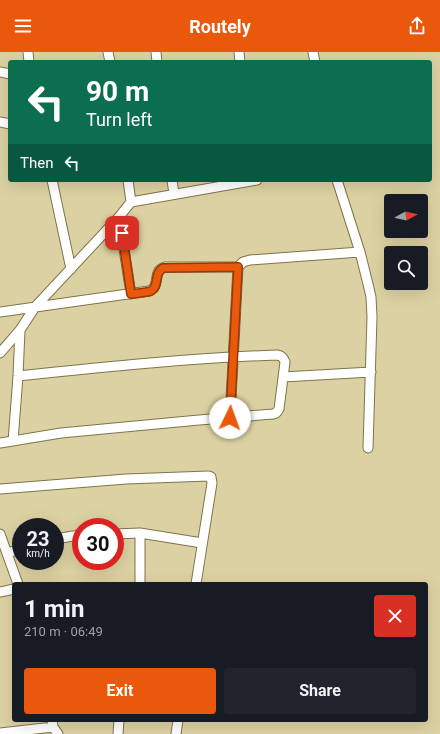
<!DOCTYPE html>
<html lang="en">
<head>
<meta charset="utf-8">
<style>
	:root { --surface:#171b24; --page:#20242c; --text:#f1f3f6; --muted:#9ea1a6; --accent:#ea580c }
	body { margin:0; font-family:Roboto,sans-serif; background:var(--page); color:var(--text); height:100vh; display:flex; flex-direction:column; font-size:15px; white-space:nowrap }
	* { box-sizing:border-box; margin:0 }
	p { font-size:13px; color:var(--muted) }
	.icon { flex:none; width:22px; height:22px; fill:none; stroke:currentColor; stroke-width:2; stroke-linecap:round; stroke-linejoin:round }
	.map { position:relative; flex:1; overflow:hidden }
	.drawer { position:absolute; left:12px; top:530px; width:416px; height:140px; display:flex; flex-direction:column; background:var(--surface); border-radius:4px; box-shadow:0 4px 16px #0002 }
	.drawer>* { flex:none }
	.guide { position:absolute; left:8px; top:8px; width:424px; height:122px; border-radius:4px; box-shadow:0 4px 16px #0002; background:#0b6e4f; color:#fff; overflow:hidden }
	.needle { width:26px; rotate:82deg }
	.fabs { position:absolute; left:384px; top:142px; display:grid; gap:8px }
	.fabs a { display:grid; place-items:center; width:44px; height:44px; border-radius:4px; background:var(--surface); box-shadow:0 4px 16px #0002; font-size:20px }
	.speed { position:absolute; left:12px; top:466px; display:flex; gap:8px; font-size:20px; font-weight:700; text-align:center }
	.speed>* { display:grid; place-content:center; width:52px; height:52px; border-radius:50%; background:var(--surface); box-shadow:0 4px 16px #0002; line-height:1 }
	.speed small { font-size:10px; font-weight:400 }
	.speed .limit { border:6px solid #d22; background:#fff; color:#111 }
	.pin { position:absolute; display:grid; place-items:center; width:34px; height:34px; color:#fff; margin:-17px; border-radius:8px; box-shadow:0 2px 6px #0006 }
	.me { position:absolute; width:44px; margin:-22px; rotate:3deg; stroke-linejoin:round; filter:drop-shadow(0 0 3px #0008) }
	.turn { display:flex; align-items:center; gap:14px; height:84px; padding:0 12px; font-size:18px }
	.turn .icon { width:52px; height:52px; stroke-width:2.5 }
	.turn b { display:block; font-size:28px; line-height:34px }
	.then { display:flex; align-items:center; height:38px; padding:0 12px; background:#0003; gap:8px; font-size:15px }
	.round { display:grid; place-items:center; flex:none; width:42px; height:42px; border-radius:4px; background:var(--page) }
	.headline { display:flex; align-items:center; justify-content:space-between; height:68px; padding:0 12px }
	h1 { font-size:24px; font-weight:700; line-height:30px }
	.action { display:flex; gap:8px; margin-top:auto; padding:8px 12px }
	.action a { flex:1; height:46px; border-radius:4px; background:var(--accent); color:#fff; font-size:16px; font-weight:700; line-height:46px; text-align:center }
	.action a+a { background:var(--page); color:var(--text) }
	header { display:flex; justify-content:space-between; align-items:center; height:52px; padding:0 12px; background:var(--accent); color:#fff; font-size:18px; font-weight:700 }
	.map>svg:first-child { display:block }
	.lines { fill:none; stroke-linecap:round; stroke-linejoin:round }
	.street-casing { stroke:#7f7449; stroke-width:11 }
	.street { stroke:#fff; stroke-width:9 }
	.route-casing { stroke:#983908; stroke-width:10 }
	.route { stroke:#ea580c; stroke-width:7 }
</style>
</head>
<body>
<header><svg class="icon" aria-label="menu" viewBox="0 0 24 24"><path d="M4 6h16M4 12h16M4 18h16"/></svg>Routely<svg class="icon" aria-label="share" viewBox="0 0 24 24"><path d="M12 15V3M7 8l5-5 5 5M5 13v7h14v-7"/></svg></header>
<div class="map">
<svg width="440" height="682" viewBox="0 0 440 682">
	<rect width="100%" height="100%" fill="#dcd1a2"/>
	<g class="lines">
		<g class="street-casing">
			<path id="street" d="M28,0L29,10
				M108,0L110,10
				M156,0L157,10
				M239,0L240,10
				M313,0L315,10
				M0,20L10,22
				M0,70L10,72
				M52,128L71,217
				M128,128L131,150
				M172,128L174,142
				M337,128L360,200L368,232L371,245L372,265L368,396
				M119,165L131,242
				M0,260L149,239C162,234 151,219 165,215H238L243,210L250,208L360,200
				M0,301L20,278L35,255L119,165L131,150L257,128
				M283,325L371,320
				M230,366L238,215
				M13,389L18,324L20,278
				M0,391L61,381L199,368L273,362L276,361L279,357L285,310C283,305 282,304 277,303C190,306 104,315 18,324
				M0,437L126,427L209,424L211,425L212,431L196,532
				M140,481V532
				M0,482L18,532
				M115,482L140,481L202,491
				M55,487L73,484L81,483
				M7,501L21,497
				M0,540L14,537
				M52,668L53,675L58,682
				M0,681L53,675
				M118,682L119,668
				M176,682L178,668"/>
		</g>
		<use href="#street" class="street"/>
	</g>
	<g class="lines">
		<g class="route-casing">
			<path id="route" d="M122,181L131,242C137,241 145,241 151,239C160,234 153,222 163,216L238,215L230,366"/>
		</g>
		<use href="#route" class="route"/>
	</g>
</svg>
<div class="fabs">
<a><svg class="needle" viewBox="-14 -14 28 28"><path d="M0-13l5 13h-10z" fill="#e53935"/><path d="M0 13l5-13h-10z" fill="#9ea1a6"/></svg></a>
<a><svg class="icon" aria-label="search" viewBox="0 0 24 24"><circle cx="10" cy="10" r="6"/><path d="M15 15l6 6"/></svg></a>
</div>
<div class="speed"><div>23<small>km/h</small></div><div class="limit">30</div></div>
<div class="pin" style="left:122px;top:181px;background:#d93025"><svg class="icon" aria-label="arrive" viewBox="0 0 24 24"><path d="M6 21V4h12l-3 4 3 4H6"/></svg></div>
<svg class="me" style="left:230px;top:366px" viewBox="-20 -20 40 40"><circle r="19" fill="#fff"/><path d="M0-13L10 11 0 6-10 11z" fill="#ea580c"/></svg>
<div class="guide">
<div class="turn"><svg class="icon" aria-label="left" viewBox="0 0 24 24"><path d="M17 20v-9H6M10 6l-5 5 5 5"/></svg><div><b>90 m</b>Turn left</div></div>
<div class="then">Then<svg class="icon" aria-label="left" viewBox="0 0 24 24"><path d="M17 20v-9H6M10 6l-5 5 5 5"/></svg></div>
</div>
<section class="drawer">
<div class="headline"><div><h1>1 min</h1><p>210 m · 06:49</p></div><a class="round" style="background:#d93025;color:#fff"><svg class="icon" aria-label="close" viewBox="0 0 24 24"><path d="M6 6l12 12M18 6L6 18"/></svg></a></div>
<div class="action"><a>Exit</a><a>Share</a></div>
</section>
</div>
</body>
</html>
